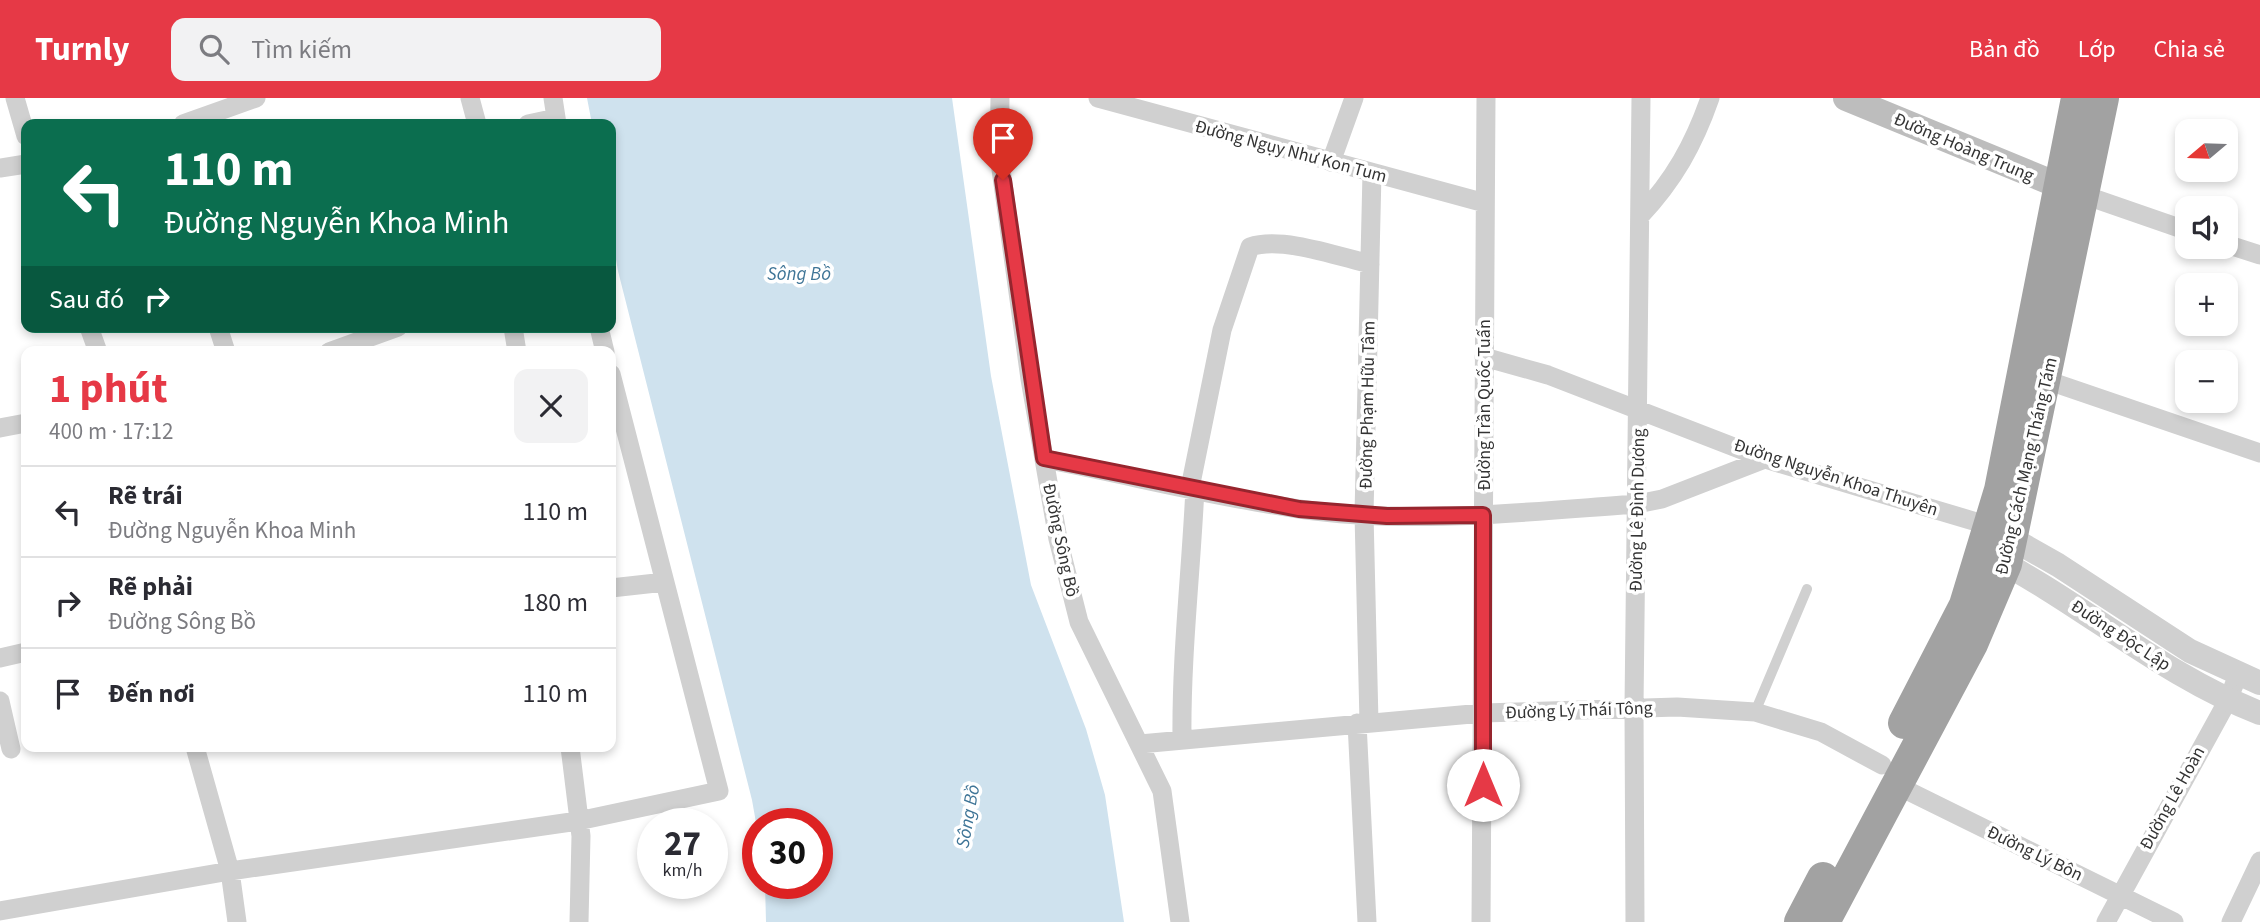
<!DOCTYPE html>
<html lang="vi">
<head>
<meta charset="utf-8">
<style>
	:root { --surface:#fff; --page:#f2f2f3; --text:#2b2b33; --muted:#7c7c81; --line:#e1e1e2; --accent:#e63946 }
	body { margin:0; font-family:"Source Sans 3",sans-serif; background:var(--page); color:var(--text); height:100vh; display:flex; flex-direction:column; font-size:26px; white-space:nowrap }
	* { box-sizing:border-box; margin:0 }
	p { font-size:23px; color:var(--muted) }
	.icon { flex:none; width:38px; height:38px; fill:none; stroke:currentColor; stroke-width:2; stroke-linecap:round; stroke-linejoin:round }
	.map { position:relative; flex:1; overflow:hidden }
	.panel { position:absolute; left:21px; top:248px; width:595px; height:406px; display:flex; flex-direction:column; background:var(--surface); border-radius:14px; box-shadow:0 4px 10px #0003 }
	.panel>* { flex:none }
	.guide { position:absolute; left:21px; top:21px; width:595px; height:214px; border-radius:14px; box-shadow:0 4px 10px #0003; background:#0b6e4f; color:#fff; overflow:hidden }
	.needle { width:46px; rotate:251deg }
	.fabs { position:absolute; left:2175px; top:21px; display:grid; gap:14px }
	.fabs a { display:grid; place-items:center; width:63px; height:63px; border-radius:14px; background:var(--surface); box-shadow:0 4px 10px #0003; font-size:35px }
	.speed { position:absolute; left:637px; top:710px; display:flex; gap:14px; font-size:35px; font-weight:700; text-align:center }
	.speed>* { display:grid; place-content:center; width:91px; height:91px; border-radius:50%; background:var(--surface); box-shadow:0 4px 10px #0003; line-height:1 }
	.speed small { font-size:18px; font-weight:400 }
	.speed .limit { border:10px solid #d22; background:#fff; color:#111 }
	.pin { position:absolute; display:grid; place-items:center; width:60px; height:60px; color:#fff; margin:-72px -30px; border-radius:50% 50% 50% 0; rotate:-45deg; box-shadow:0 0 7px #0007 }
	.pin .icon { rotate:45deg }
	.me { position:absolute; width:77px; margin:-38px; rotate:0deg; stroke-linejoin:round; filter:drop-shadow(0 0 5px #0008) }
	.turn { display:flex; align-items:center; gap:24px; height:147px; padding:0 28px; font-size:32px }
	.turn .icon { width:91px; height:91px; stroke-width:2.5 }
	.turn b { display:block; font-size:49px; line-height:60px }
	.then { display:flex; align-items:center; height:66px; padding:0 28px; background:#0003; gap:14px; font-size:26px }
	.round { display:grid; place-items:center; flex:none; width:74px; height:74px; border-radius:14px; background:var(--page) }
	.head { display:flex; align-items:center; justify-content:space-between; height:119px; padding:0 28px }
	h1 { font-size:42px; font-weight:700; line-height:52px; color:var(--accent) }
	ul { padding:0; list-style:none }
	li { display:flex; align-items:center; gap:21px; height:91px; padding:0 28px; border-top:2px solid var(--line) }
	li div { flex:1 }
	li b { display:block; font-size:26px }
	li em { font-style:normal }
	header { display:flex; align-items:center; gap:42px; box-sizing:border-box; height:98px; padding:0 35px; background:var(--accent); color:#fff }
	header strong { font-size:33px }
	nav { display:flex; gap:38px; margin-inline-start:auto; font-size:24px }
	.search { width:490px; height:63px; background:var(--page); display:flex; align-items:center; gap:18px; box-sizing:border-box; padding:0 24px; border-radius:14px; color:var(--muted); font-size:26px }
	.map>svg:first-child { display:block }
	.water { fill:#cfe2ee }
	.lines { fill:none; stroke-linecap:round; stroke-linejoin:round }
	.service { stroke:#d0d0d0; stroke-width:10 }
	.minor { stroke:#d0d0d0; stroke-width:19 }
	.tertiary { stroke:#d0d0d0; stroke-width:24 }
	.secondary { stroke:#bdbdbd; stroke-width:26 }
	.trunk { stroke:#a2a2a2; stroke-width:32 }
	.route-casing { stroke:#96252e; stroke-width:18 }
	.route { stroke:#e63946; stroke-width:12 }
	.labels { text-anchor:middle; stroke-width:7; stroke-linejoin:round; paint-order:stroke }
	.street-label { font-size:18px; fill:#333; stroke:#fff }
	.water-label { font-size:19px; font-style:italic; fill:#3f7597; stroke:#fff }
</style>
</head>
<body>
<header>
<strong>Turnly</strong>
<div class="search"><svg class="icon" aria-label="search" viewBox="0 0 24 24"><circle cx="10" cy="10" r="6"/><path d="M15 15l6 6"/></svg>Tìm kiếm</div>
<nav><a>Bản đồ</a><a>Lớp</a><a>Chia sẻ</a></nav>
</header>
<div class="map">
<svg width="2260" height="824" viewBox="0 0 2260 824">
	<rect width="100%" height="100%" fill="#fff"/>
	<path class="water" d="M587,0H952L991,278L1031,487L1086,631L1105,697L1124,824H766L765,786H817V726H758V736L752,702L618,173L611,132V26H592Z"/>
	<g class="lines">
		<path class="service" d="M1755,614L1807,491"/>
		<path class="minor" d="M15,0L26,38
			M470,0L477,26
			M553,0L557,26
			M1000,0L999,57L1030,281L1058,441L1079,524L1162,693L1180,824
			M1098,0L1485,105
			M183,26L256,0
			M528,26L556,20
			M1331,64L1354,0
			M0,70L26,66
			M2084,97L2188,133
			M1640,118C1674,82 1694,46 1710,0
			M2226,146L2260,157
			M89,229L98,254
			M218,229L226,254
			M513,229L517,254
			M599,229L605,254
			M329,254L398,229
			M1484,259L1548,277L1765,361L1990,428
			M2046,282L2260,355
			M0,330L26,325
			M1044,361C1129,377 1213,399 1299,411C1410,427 1525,414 1637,406L1662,401L1765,361
			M1190,390L1222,232L1250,149C1281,138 1337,158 1370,166
			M611,490L665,484
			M0,560L26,554
			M0,603L11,651
			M1369,624L1364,416L1372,75
			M1357,625L1367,824
			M1182,642C1181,558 1191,475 1195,390
			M1140,646L1483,615L1677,609L1755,614L1821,634L1882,667
			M195,649L230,773L237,824
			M570,649L581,738L579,824
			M1896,687L2174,824
			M0,813L230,773L578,723L719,693L611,276
			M1481,824L1486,0
			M1635,824L1634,609L1641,0
			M2106,824L2228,602L2238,577
			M2231,824L2260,763"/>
		<path class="tertiary" d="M1998,433L2058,467L2190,553L2260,585
			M1990,458C2082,505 2163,578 2260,615"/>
		<path class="secondary" d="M1846,0L2077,95"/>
		<path class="trunk" d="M1904,625L1965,507L2000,392L2077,0
			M1800,824L1823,780
			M1824,824L1972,546L2006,466L2103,0"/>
	</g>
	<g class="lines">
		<g class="route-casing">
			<path id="route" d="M1003,82L1044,360L1299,411L1387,418L1483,417V687"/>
		</g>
		<use href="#route" class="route"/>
	</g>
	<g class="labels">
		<g class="street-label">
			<text transform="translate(1964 49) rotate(23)" y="6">Đường Hoàng Trung</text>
			<text transform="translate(1291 53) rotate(15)" y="6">Đường Ngụy Như Kon Tum</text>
			<text transform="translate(1367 307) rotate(-89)" y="6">Đường Phạm Hữu Tâm</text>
			<text transform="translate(1484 307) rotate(-90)" y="6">Đường Trần Quốc Tuấn</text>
			<text transform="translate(2026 368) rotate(-77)" y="6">Đường Cách Mạng Tháng Tám</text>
			<text transform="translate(1836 379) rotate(18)" y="6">Đường Nguyễn Khoa Thuyên</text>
			<text transform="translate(1637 412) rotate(-89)" y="6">Đường Lê Đình Dương</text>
			<text transform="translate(1061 442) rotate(78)" y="6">Đường Sông Bồ</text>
			<text transform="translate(2121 537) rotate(33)" y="6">Đường Độc Lập</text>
			<text transform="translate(1579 612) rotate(-2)" y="6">Đường Lý Thái Tông</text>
			<text transform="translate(2172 700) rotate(-61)" y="6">Đường Lê Hoàn</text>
			<text transform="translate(2035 755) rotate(26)" y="6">Đường Lý Bôn</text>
		</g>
		<g class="water-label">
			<text x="799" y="182">Sông Bồ</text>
			<text transform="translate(967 718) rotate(-80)" y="7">Sông Bồ</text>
		</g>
	</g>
</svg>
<div class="fabs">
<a><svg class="needle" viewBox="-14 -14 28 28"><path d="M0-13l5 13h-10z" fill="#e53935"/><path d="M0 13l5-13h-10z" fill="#7c7c81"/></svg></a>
<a><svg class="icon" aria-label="sound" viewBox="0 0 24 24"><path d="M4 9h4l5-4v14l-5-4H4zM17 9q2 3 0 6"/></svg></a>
<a>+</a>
<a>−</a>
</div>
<div class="speed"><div>27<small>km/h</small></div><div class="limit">30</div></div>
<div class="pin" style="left:1003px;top:82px;background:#d93025"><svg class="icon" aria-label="arrive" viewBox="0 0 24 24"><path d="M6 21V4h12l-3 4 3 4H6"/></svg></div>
<svg class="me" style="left:1483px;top:687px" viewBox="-20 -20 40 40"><circle r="19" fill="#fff"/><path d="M0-13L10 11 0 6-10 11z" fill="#e63946"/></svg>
<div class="guide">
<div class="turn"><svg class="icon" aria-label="left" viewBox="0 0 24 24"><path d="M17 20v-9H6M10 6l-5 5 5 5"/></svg><div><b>110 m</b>Đường Nguyễn Khoa Minh</div></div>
<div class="then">Sau đó<svg class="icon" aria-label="right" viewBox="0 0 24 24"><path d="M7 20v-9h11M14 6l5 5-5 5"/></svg></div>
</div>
<section class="panel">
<div class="head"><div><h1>1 phút</h1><p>400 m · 17:12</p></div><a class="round"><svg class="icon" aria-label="close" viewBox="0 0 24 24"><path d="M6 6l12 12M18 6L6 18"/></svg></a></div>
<ul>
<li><svg class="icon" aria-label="left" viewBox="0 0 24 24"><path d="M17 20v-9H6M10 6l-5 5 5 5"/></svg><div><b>Rẽ trái</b><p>Đường Nguyễn Khoa Minh</p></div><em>110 m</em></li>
<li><svg class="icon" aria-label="right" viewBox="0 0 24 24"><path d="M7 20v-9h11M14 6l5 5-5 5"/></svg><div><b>Rẽ phải</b><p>Đường Sông Bồ</p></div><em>180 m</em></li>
<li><svg class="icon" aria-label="arrive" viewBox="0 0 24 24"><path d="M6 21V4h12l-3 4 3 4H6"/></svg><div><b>Đến nơi</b></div><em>110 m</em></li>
</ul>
</section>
</div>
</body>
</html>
